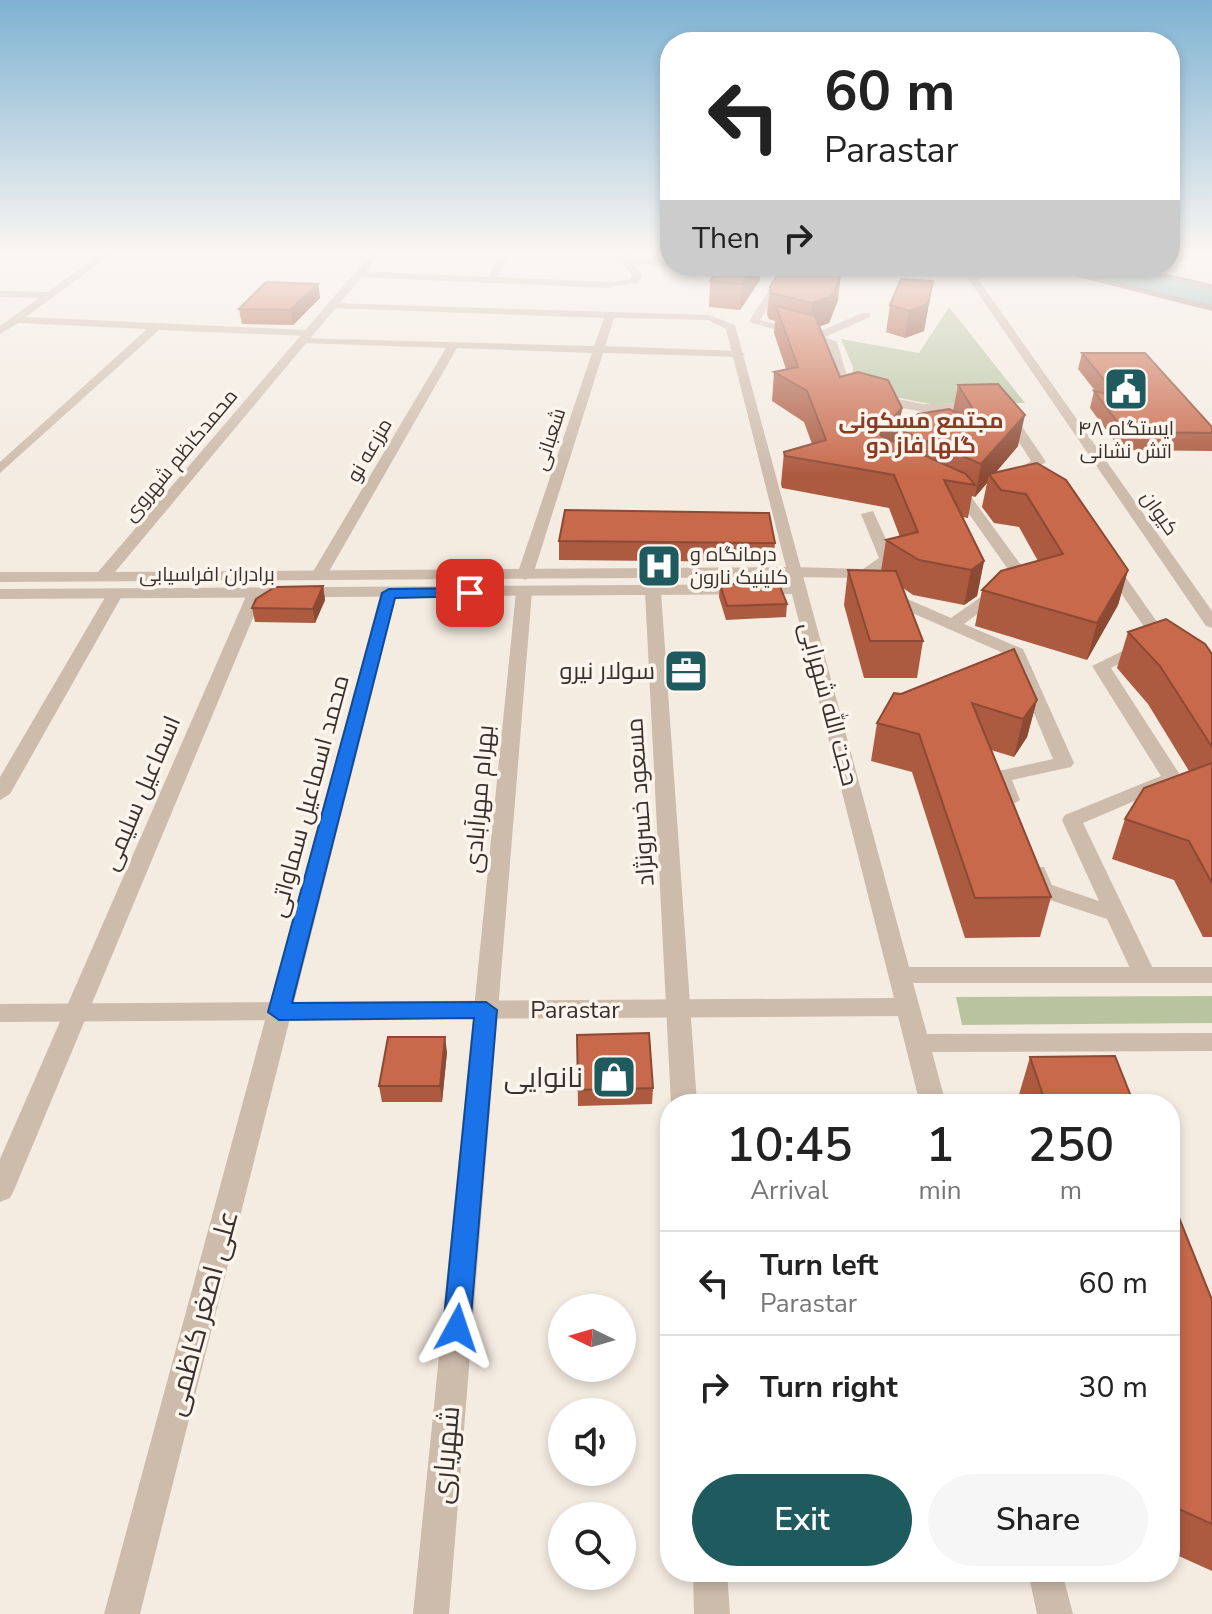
<!DOCTYPE html>
<html lang="en">
<head>
<meta charset="utf-8">
<style>
	:root { --surface:#fff; --page:#f6f6f6; --text:#222; --muted:#767676; --line:#e0e0e0; --accent:#1f5a5e }
	body { margin:0; font-family:"Nunito Sans",Cairo,sans-serif; background:var(--page); color:var(--text); height:100vh; display:flex; flex-direction:column; font-size:30px; white-space:nowrap }
	* { box-sizing:border-box; margin:0 }
	p { font-size:26px; color:var(--muted) }
	.icon { flex:none; width:44px; height:44px; fill:none; stroke:currentColor; stroke-width:2; stroke-linecap:round; stroke-linejoin:round }
	.map { position:relative; flex:1; overflow:hidden }
	.drawer { position:absolute; left:660px; top:1094px; width:520px; height:488px; display:flex; flex-direction:column; background:var(--surface); border-radius:32px; box-shadow:0 4px 12px #0003 }
	.drawer>* { flex:none }
	.top-card { position:absolute; left:660px; top:32px; width:520px; height:244px; border-radius:32px; box-shadow:0 4px 12px #0003; background:#fff; color:var(--text); overflow:hidden }
	.needle { width:52px; rotate:275deg }
	.buttons { position:absolute; left:548px; top:1294px; display:grid; gap:16px }
	.buttons a { display:grid; place-items:center; width:88px; height:88px; border-radius:50%; background:var(--surface); box-shadow:0 4px 12px #0003; font-size:40px }
	.pin { position:absolute; display:grid; place-items:center; width:68px; height:68px; color:#fff; margin:-34px; border-radius:16px; box-shadow:0 4px 12px #0006 }
	.me { position:absolute; width:88px; margin:-44px; rotate:5deg; stroke-linejoin:round; filter:drop-shadow(0 0 6px #0008) }
	.turn { display:flex; align-items:center; gap:28px; height:168px; padding:0 32px; font-size:36px }
	.turn .icon { width:104px; height:104px; stroke-width:2.5 }
	.turn b { display:block; font-size:56px; line-height:68px }
	.then { display:flex; align-items:center; height:76px; padding:0 32px; background:#0003; gap:16px; font-size:30px }
	.eta { display:flex; justify-content:space-evenly; align-items:center; height:136px; text-align:center }
	.eta b { font-size:48px; font-weight:600; line-height:56px }
	.action { display:flex; gap:16px; margin-top:auto; padding:16px 32px }
	.action a { flex:1; height:92px; border-radius:48px; background:var(--accent); color:#fff; font-size:32px; font-weight:600; line-height:92px; text-align:center }
	.action a+a { background:var(--page); color:var(--text) }
	ul { padding:0; list-style:none }
	li { display:flex; align-items:center; gap:24px; height:104px; padding:0 32px; border-top:2px solid var(--line) }
	li div { flex:1 }
	li b { display:block; font-size:30px }
	li em { font-style:normal }
	.map>svg:first-child { display:block }
	.green { fill:#b8c4a0 }
	.lines { fill:none; stroke-linecap:round; stroke-linejoin:round }
	.river { fill:#7fb0b2; fill-rule:evenodd }
	.path { stroke:#b9a596; stroke-width:3; stroke-dasharray:2 2; stroke-linecap:butt }
	.minor { fill:#cdbbac; fill-rule:evenodd }
	.tertiary { fill:#cdbbac; fill-rule:evenodd }
	.secondary { fill:#a18a7d; fill-rule:evenodd }
	.wall { fill:#ac5a40 }
	.shaded-wall { fill:#8c4a34 }
	.building { fill:#c8694b; stroke:#8c4a34; stroke-width:2 }
	.route { fill:#1a73e8; stroke:#114b97; stroke-width:2 }
	.labels { text-anchor:middle; stroke-width:7; stroke-linejoin:round; paint-order:stroke }
	.far-poi-label { font-size:20px; fill:#3b302b; stroke:#fbf5ee }
	.far-street-label { font-size:20px; fill:#3b302b; stroke:#fbf5ee }
	.far-neighbourhood-label { font-size:22px; font-weight:bold; fill:#8c3b22; stroke:#fbf5ee }
	.poi-label { font-size:24px; fill:#3b302b; stroke:#fbf5ee; text-anchor:end }
	.street-label { font-size:24px; fill:#3b302b; stroke:#fbf5ee }
	.near-poi-label { font-size:28px; fill:#3b302b; stroke:#fbf5ee; text-anchor:end }
	.near-street-label { font-size:28px; fill:#3b302b; stroke:#fbf5ee }
</style>
</head>
<body>
<div class="map">
<svg width="1212" height="1614" viewBox="0 0 1212 1614">
	<rect width="100%" height="100%" fill="#f4ebe1"/>
	<path class="green" d="M949,307L1025,403L931,404L852,389L853,367L841,339L919,353Z
		M1212,996V1023L962,1025L956,997Z"/>
	<g class="lines">
		<path class="river" d="M1067,266H1118L1212,288V306L1071,272Z"/>
		<path class="path" d="M946,266L951,277"/>
		<path class="minor" d="M106,250H117L26,317L307,330L312,333L307,336L159,330L0,473V462L147,329L18,323L0,334V326L39,298L0,297V291L48,292Z
			M502,250H512L497,277L609,282L614,285L609,288L359,277L354,274L359,271L488,277Z
			M625,258L670,260V266L622,263Z
			M748,266H869L870,270L865,273L753,269Z
			M771,286L780,288L760,320L814,334L862,313H870V317L825,337L837,342L851,390L923,404H1007L1046,462L1026,474V481H1016L1011,473L1031,461L999,411L923,412L842,396L826,344L749,322Z
			M328,303L709,315L714,318L713,320L614,318L605,346L739,351L745,354L739,357L603,353L533,575L525,580L517,575L592,353L457,348L327,575L319,580L311,575L446,348L303,343L299,342V338L594,346L604,318L332,308L328,307Z
			M950,491L972,498L1029,576L964,624L1023,649L1074,763L1071,767L1012,780L1020,800L1010,806L1000,800L991,776L994,772L1053,759L1010,656L867,593L860,578L794,577L786,572L794,567L863,569L879,558L861,514L873,511L895,559L874,575L880,587L951,618L1012,575L962,504L945,498V492Z
			M1110,560L1115,562L1169,639L1111,668L1182,778L1179,782L1083,823L1156,975L1152,981H1136L1107,919L1035,895L1025,872L1028,867H1044L1052,885L1099,901L1062,820L1065,815L1161,776L1092,666L1151,637L1102,565Z
			M524,587L532,592L449,1614H413L516,592Z
			M653,587L661,592L697,1104H671L645,592Z
			M389,588L397,593L140,1614H104L381,593Z
			M115,589L123,594L10,794L0,800V777L107,594Z
			M255,589L263,594L14,1190L10,1198L0,1202V1159L247,594Z
			M693,1572H727L730,1614H694Z"/>
		<path class="tertiary" d="M374,250H384L115,572L786,567L726,329L704,318L709,315L735,325L909,967H1212V983H913L927,1034L1212,1033V1051L932,1052L946,1104H920L898,1016L0,1022V1004L894,998L792,594L0,599V589L790,584L788,577L0,582V572H98Z
			M623,250H633L630,261L642,275L638,283L605,287V283L630,279L632,275L620,261Z
			M1015,266H1035L978,279L1212,611V628L1206,626L967,277Z
			M1028,1572H1062L1073,1614H1037Z"/>
		<path class="secondary" d="M1035,266H1052L1212,305V311Z
			M1115,266H1133L1212,284V290Z"/>
	</g>
	<path class="wall" d="M760,280L740,310L709,307L710,281Z
		M933,281L924,331L905,338L886,332L890,305Z
		M318,284L320,298L293,325L242,324L239,309Z
		M770,287L838,300L829,323L819,326L840,377L902,408L897,439L894,442L901,445L903,431L953,411L958,385L1018,446L996,472L1128,570L1118,605L1087,660L975,626L982,590L1038,561L1019,527L994,523L982,507L987,483L975,497L972,496L968,518L962,517L984,561L977,596L964,605L913,595L903,588L923,641L917,678H864L844,605L848,570L881,571L886,540L900,537L889,508L782,488L781,484L784,452L812,444L804,422L772,401L774,372L786,369L774,333L775,321L769,319L767,314Z
		M1082,353L1212,427V451L1121,450L1090,408L1094,391L1096,392L1078,369Z
		M559,541L775,543L773,562L559,560Z
		M720,584L787,604L786,617L726,620L719,597Z
		M323,586L325,600L315,623L255,622L252,608Z
		M1128,632L1212,654V937H1203L1174,880L1112,859L1125,819L1189,771L1148,704L1117,668Z
		M901,694L1037,700L1027,737L1014,757L991,750L1051,897L1040,937L965,938L912,772L871,761L877,723Z
		M577,1035L653,1088L652,1104L578,1106Z
		M447,1052L442,1102H382L379,1086Z
		M1030,1057L1134,1104H1020L1018,1098Z
		M1170,1195L1212,1300V1571L1170,1552Z"/>
	<path class="shaded-wall" d="M754,266H761L760,280L740,310L742,284Z
		M841,274L838,300L829,323L810,330L812,303Z
		M933,281L924,331L905,338L909,311Z
		M318,284L320,298L293,325L290,310Z
		M902,408L897,439L876,463L880,432Z
		M1025,415L1018,446L991,478L989,474L987,483L975,497L981,464Z
		M984,561L977,596L964,605L971,570Z
		M1128,570L1118,605L1087,660L1097,623Z
		M323,586L325,600L315,623L313,609Z
		M1037,700L1027,737L1014,757L1023,719Z
		M445,1037L447,1052L442,1102L440,1086Z"/>
	<path class="building" d="M721,266H754L742,284L710,281Z
		M781,269L841,274L832,296L812,303L771,293L770,287Z
		M901,279L933,281L928,304L909,311L890,305Z
		M266,282L318,284L290,310L239,309Z
		M776,306L815,316L840,377L858,372L888,380L902,408L880,432L881,436L966,474L975,485L944,480L984,561L971,570L919,560L886,540L918,532L894,475L785,456L784,452L826,440L807,391L774,372L798,367Z
		M1082,353H1145L1212,427V433L1125,432L1094,391L1118,397Z
		M998,384L1025,415L981,464L903,431L918,414L949,409L983,425L958,385Z
		M1037,463L1066,480L1128,570L1097,623L982,590L1001,571L1063,554L1026,494L1001,490L989,474Z
		M565,510L769,513L775,543L559,541Z
		M848,570L896,571L923,641H870Z
		M720,584H779L787,604L727,606Z
		M323,586L313,609L252,608L256,599L275,587Z
		M1166,619L1205,644L1212,654V747L1160,666L1128,632Z
		M1014,649L1037,700L1023,719L972,703L1051,897L975,898L919,734L877,723L894,693L901,694Z
		M1212,763V883L1189,841L1125,819L1144,788Z
		M649,1033L653,1088L578,1090L577,1035Z
		M388,1037H445L440,1086H379Z
		M1115,1056L1134,1104H1046L1030,1057Z
		M1170,1195L1212,1300V1524L1170,1505Z"/>
	<linearGradient id="sky" x2="0" y2="1"><stop stop-color="#7eb2d2"/><stop offset="0.53" stop-color="#faf6f2"/><stop offset="1" stop-color="#faf6f2" stop-opacity="0"/></linearGradient>
	<rect width="1212" height="476" fill="url(#sky)"/>
	<path class="route" d="M470,588L475,590V596L395,598L292,1003L486,1002L497,1010L470,1328L466,1337L457,1341L447,1337L443,1328L474,1018L279,1020L268,1012L382,593L389,589Z"/>
	<defs>
		<g id="civic-square" transform="scale(2.3)"><rect x="-9" y="-9" width="18" height="18" rx="4" fill="#1f5a5e" stroke="#fbf5ee"/><path d="M-.6-6.5H3V-4.5H.6V-3L4-1V1h2V6H-6V1h2V-1L-.6-3ZM-1.2 2.5V6h2.4V2.5Z" fill="#fff"/></g>
		<g id="hospital-square" transform="scale(2.3)"><rect x="-9" y="-9" width="18" height="18" rx="4" fill="#1f5a5e" stroke="#fbf5ee"/><path d="M-5-5h3v3.5h4V-5h3V5h-3V1.5h-4V5h-3Z" fill="#fff"/></g>
		<g id="office-square" transform="scale(2.3)"><rect x="-9" y="-9" width="18" height="18" rx="4" fill="#1f5a5e" stroke="#fbf5ee"/><path d="M-6-3h4V-5.5h4V-3h4V5H-6ZM-1-4.5V-3h2v-1.5ZM-6 0V1H6V0Z" fill="#fff"/></g>
		<g id="shop-square" transform="scale(2.3)"><rect x="-9" y="-9" width="18" height="18" rx="4" fill="#1f5a5e" stroke="#fbf5ee"/><path d="M-5-2.5h2.3a2.7 3.5 0 0 1 5.4 0H5L5.5 6h-11ZM-1.5-2.5h3a1.5 2.3 0 0 0-3 0Z" fill="#fff"/></g>
	</defs>
	<g fill-rule="evenodd">
		<use href="#civic-square" x="1126" y="389"/>
		<use href="#hospital-square" x="659" y="566"/>
		<use href="#office-square" x="686" y="671"/>
		<use href="#shop-square" x="614" y="1077"/>
	</g>
	<g class="labels">
		<g class="far-poi-label">
			<text x="1126" y="435">ایستگاه ۴۸<tspan x="1126" dy="23">اتش نشانی</tspan></text>
			<text x="690" y="561" text-anchor="start">درمانگاه و<tspan x="690" dy="23">کلینیک نارون</tspan></text>
		</g>
		<g class="far-street-label">
			<text transform="translate(549 439) rotate(-72)" y="7">شعبانی</text>
			<text transform="translate(369 450) rotate(-60)" y="7">مزرعه نو</text>
			<text transform="translate(180 455) rotate(-50)" y="7">محمدکاظم شهروی</text>
			<text transform="translate(1160 513) rotate(55)" y="7">کیوان</text>
			<text x="207" y="581">برادران افراسیابی</text>
		</g>
		<g class="far-neighbourhood-label">
			<text x="921" y="428">مجتمع مسکونی<tspan x="921" dy="25">گلها فاز دو</tspan></text>
		</g>
		<g class="poi-label">
			<text x="655" y="679">سولار نیرو</text>
		</g>
		<g class="street-label">
			<text transform="translate(829 704) rotate(75)" y="8">حجت الله شهرابی</text>
			<text transform="translate(141 793) rotate(-67)" y="8">اسماعیل سلیمی</text>
			<text transform="translate(309 796) rotate(-75)" y="8">محمد اسماعیل سماواتی</text>
			<text transform="translate(479 799) rotate(-85)" y="8">بهرام مهرآبادی</text>
			<text transform="translate(640 802) rotate(-94)" y="8">مسعود خسرونژاد</text>
			<text x="575" y="1018">Parastar</text>
		</g>
		<g class="near-poi-label">
			<text x="583" y="1087">نانوایی</text>
		</g>
		<g class="near-street-label">
			<text transform="translate(201 1313) rotate(-75)" y="10">علی اصغر کاظمی</text>
			<text transform="translate(445 1455) rotate(-85)" y="10">شهریاری</text>
		</g>
	</g>
</svg>
<div class="buttons">
<a><svg class="needle" viewBox="-14 -14 28 28"><path d="M0-13l5 13h-10z" fill="#e53935"/><path d="M0 13l5-13h-10z" fill="#767676"/></svg></a>
<a><svg class="icon" aria-label="sound" viewBox="0 0 24 24"><path d="M4 9h4l5-4v14l-5-4H4zM17 9q2 3 0 6"/></svg></a>
<a><svg class="icon" aria-label="search" viewBox="0 0 24 24"><circle cx="10" cy="10" r="6"/><path d="M15 15l6 6"/></svg></a>
</div>
<div class="pin" style="left:470px;top:593px;background:#d93025"><svg class="icon" aria-label="arrive" viewBox="0 0 24 24"><path d="M6 21V4h12l-3 4 3 4H6"/></svg></div>
<svg class="me" style="left:457px;top:1328px" viewBox="-20 -20 40 40"><path d="M0-17L14 15 0 8-14 15z" fill="#1a73e8" stroke="#fff" stroke-width="4"/></svg>
<div class="top-card">
<div class="turn"><svg class="icon" aria-label="left" viewBox="0 0 24 24"><path d="M17 20v-9H6M10 6l-5 5 5 5"/></svg><div><b>60 m</b>Parastar</div></div>
<div class="then">Then<svg class="icon" aria-label="right" viewBox="0 0 24 24"><path d="M7 20v-9h11M14 6l5 5-5 5"/></svg></div>
</div>
<section class="drawer">
<div class="eta">
<div><b>10:45</b><p>Arrival</p></div>
<div><b>1</b><p>min</p></div>
<div><b>250</b><p>m</p></div>
</div>
<ul>
<li><svg class="icon" aria-label="left" viewBox="0 0 24 24"><path d="M17 20v-9H6M10 6l-5 5 5 5"/></svg><div><b>Turn left</b><p>Parastar</p></div><em>60 m</em></li>
<li><svg class="icon" aria-label="right" viewBox="0 0 24 24"><path d="M7 20v-9h11M14 6l5 5-5 5"/></svg><div><b>Turn right</b></div><em>30 m</em></li>
</ul>
<div class="action"><a>Exit</a><a>Share</a></div>
</section>
</div>
</body>
</html>
